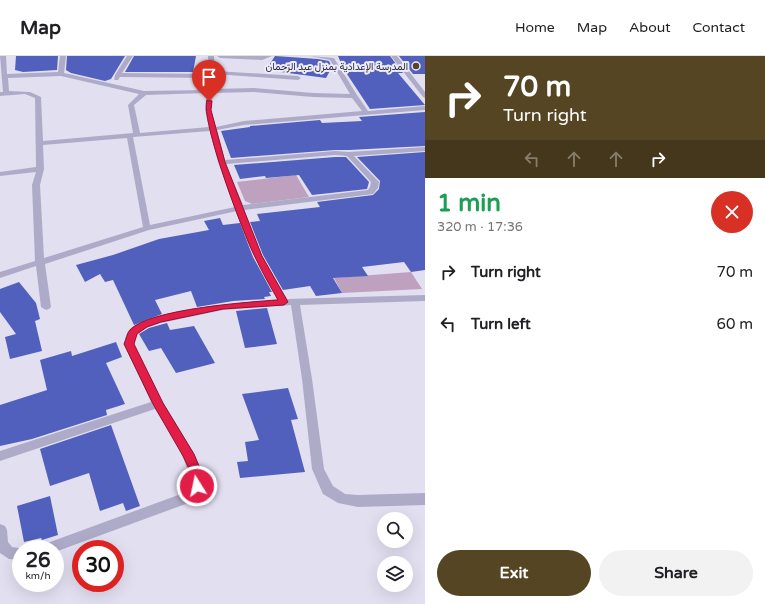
<!DOCTYPE html>
<html lang="en">
<head>
<meta charset="utf-8">
<style>
	:root { --surface:#fff; --page:#f2f2f2; --text:#202124; --muted:#757577; --line:#e0e0e0; --accent:#554522 }
	body { margin:0; font-family:"Varela Round",Vazirmatn,sans-serif; background:var(--page); color:var(--text); height:100vh; display:flex; flex-direction:column; font-size:15px; white-space:nowrap }
	* { box-sizing:border-box; margin:0 }
	p { font-size:13px; color:var(--muted) }
	.icon { flex:none; width:22px; height:22px; fill:none; stroke:currentColor; stroke-width:2; stroke-linecap:round; stroke-linejoin:round }
	.map { position:relative; flex:1; overflow:hidden }
	.drawer { display:flex; flex-direction:column; background:var(--surface); width:340px }
	.drawer>* { flex:none }
	.top-card { background:#554522; color:#fff; overflow:hidden }
	.controls { position:absolute; left:377px; top:456px; display:grid; gap:8px }
	.controls a { display:grid; place-items:center; width:36px; height:36px; border-radius:50%; background:var(--surface); box-shadow:0 4px 16px #0002; font-size:20px }
	.speed { position:absolute; left:12px; top:484px; display:flex; gap:8px; font-size:20px; font-weight:700; text-align:center }
	.speed>* { display:grid; place-content:center; width:52px; height:52px; border-radius:50%; background:var(--surface); box-shadow:0 4px 16px #0002; line-height:1 }
	.speed small { font-size:10px; font-weight:400 }
	.speed .limit { border:6px solid #d22; background:#fff; color:#111 }
	.pin { position:absolute; display:grid; place-items:center; width:34px; height:34px; color:#fff; margin:-41px -17px; border-radius:50% 50% 50% 0; rotate:-45deg; box-shadow:0 0 4px #0007 }
	.pin .icon { rotate:45deg }
	.me { position:absolute; width:44px; margin:-22px; rotate:350deg; stroke-linejoin:round; filter:drop-shadow(0 0 3px #0008) }
	.turn { display:flex; align-items:center; gap:14px; height:84px; padding:0 12px; font-size:18px }
	.turn .icon { width:52px; height:52px; stroke-width:2.5 }
	.turn b { display:block; font-size:28px; line-height:34px }
	.lanes { display:flex; align-items:center; height:38px; padding:0 12px; background:#0003; justify-content:center; gap:20px; direction:ltr }
	.lanes .off { opacity:.35 }
	.round { display:grid; place-items:center; flex:none; width:42px; height:42px; border-radius:21px; background:var(--page) }
	.summary { display:flex; align-items:center; justify-content:space-between; height:68px; padding:0 12px }
	h1 { font-size:24px; font-weight:700; line-height:30px; color:#1e9e55 }
	.cta { display:flex; gap:8px; margin-top:auto; padding:8px 12px }
	.cta a { flex:1; height:46px; border-radius:24px; background:var(--accent); color:#fff; font-size:16px; font-weight:700; line-height:46px; text-align:center }
	.cta a+a { background:var(--page); color:var(--text) }
	ul { padding:0; list-style:none }
	li { display:flex; align-items:center; gap:12px; height:52px; padding:0 12px }
	li div { flex:1 }
	li b { display:block; font-size:15px }
	li em { font-style:normal }
	header { display:flex; align-items:center; gap:24px; box-sizing:border-box; height:56px; padding:0 20px; background:var(--surface); border-bottom:1px solid var(--line) }
	header strong { font-size:19px }
	nav { display:flex; gap:22px; margin-inline-start:auto; font-size:14px }
	main { display:flex; flex:1; min-height:0 }
	.map>svg:first-child { display:block }
	.green { fill:#bea0bf }
	.building { fill:#5160bd }
	.lines { fill:none; stroke-linecap:round; stroke-linejoin:round }
	.minor { fill:#aeabc8; fill-rule:evenodd }
	.route { fill:#e11d48; stroke:#92132f }
	.poi-dot { fill:#554522; stroke:#edebf9; stroke-width:1.5 }
	.labels { text-anchor:middle; stroke-width:4; stroke-linejoin:round; paint-order:stroke }
	.far-poi-label { font-size:10px; fill:#2a2b37; stroke:#edebf9; text-anchor:end }
</style>
</head>
<body>
<header>
<strong>Map</strong>
<nav><a>Home</a><a>Map</a><a>About</a><a>Contact</a></nav>
</header>
<main>
<div class="map">
<svg width="425" height="548" viewBox="0 0 425 548">
	<rect width="100%" height="100%" fill="#e2dff1"/>
	<path class="green" d="M296,119L309,141L252,148L245,145L237,126Z
		M411,216L422,233L342,237L334,222Z"/>
	<path class="building" d="M16,0H58L57,14L23,16L15,14Z
		M67,0H125L111,23L105,25L71,17L66,14Z
		M134,0H196L193,16H125Z
		M275,0L318,3L329,5L332,11L326,22L266,14Z
		M338,0H390L403,17H398L425,49L370,53L343,12Z
		M399,0H425V18H413Z
		M425,56V90L349,94H335L231,102L221,75L250,71V70L320,64L322,67L362,65L359,61Z
		M425,96V214L411,216L404,206L362,211L368,220L333,222L342,237L316,240L310,230L283,234L263,199L250,166L260,165L257,158L320,151L317,146L373,139L379,133L380,125L357,101Z
		M335,101H346L369,126L367,133L312,139L299,119L266,122L265,120L240,123L234,109Z
		M220,162L223,169L240,167L253,201L272,236H269L271,240L264,241L265,243L233,245L197,251L191,235L155,244L162,258L134,269L113,224L105,226L100,218L85,226L76,209L113,199L159,183L209,174L204,165Z
		M19,226L36,247L40,263L35,265L42,295L10,303L5,281L16,278L0,256V233Z
		M267,252L277,288L245,292L236,255Z
		M167,267L170,274L194,270L215,307L176,317L161,292L149,295L139,278L149,272Z
		M116,286L122,301L106,307L125,348L106,354L107,359L32,383L0,390V349L47,334L40,304L71,295L72,300Z
		M288,332L298,363L291,364L305,416L240,422L237,406L248,405L245,386L259,384L242,338Z
		M111,369L140,450L126,455L123,447L100,455L89,417L50,430L40,393Z
		M50,440L58,479L42,484L41,482L24,486L17,450Z"/>
	<g class="lines">
		<path class="minor" d="M0,0H6L7,18L58,16L60,0H66L64,17L144,35L207,34L209,22L120,21L118,24H114L115,19L127,0H133L122,17L209,18L208,0H214L215,15L298,20L301,22L298,24L215,18L213,33L254,32L313,37L350,38L330,4L310,0L334,2L357,39L368,55L425,50V54L244,69L217,74L225,104L335,95L349,96L425,91V95L354,100L379,126L378,132L373,138L244,154L262,200L287,243L425,239V245L300,249L312,323L324,413L333,430L345,438L358,439L425,437V449L358,451L338,447L323,438L312,413L302,323L291,249L223,254L161,267L148,271L137,278L134,288L162,345L194,398L202,418L203,429L191,446L55,496V493H40L42,489L181,438L190,428C187,399 170,377 155,353L0,405V395L151,346L124,288C125,284 126,277 129,274C148,254 249,246 278,243L254,200L237,155L149,174L45,208L51,251L49,253L46,254L41,251L36,210L0,222V216L35,205L32,129L36,116L0,120V116L36,111L35,42L25,38L0,40V36H3ZM61,20L139,38L128,49L133,77L43,85L41,41L30,36L9,35L8,22ZM254,36L313,41L352,42L362,55L244,65L216,71L211,54L213,37ZM207,37L205,54L209,71L140,77L134,49L146,39ZM210,75L218,106L235,151L150,169L133,81ZM127,82L143,171L44,202L40,129L44,113L43,89ZM335,99L347,100L371,126L370,131L368,134L243,149L226,108Z
			M217,0H272L262,4L220,2Z
			M391,0H397L425,36V42L423,41Z
			M0,468L5,470L7,474L8,486L12,491L25,493H21V504L9,503L0,497Z"/>
	</g>
	<path class="route" d="M207,44L212,45L211,54L225,106L262,200L288,246L284,249L223,253L161,266L147,271L137,278L134,288L163,347L194,398L202,417V430L201,433L197,434L193,433L191,430V417L183,400L153,348L124,288C126,284 127,277 130,274C149,253 248,246 278,244C270,230 262,216 255,201C243,177 200,64 207,44Z"/>
	<circle class="poi-dot" cx="416" cy="10" r="4"/>
	<g class="labels">
		<g class="far-poi-label">
			<text x="408" y="14">المدرسة الإعدادية بمنزل عبد الرّحمان</text>
		</g>
	</g>
</svg>
<div class="controls">
<a><svg class="icon" aria-label="search" viewBox="0 0 24 24"><circle cx="10" cy="10" r="6"/><path d="M15 15l6 6"/></svg></a>
<a><svg class="icon" aria-label="layers" viewBox="0 0 24 24"><path d="M12 4l9 5-9 5-9-5zM3 14l9 5 9-5"/></svg></a>
</div>
<div class="speed"><div>26<small>km/h</small></div><div class="limit">30</div></div>
<div class="pin" style="left:209px;top:45px;background:#d93025"><svg class="icon" aria-label="arrive" viewBox="0 0 24 24"><path d="M6 21V4h12l-3 4 3 4H6"/></svg></div>
<svg class="me" style="left:197px;top:430px" viewBox="-20 -20 40 40"><circle r="17" fill="#e11d48" stroke="#fff" stroke-width="3"/><path d="M0-11L8 9 0 5-8 9z" fill="#fff"/></svg>
</div>
<section class="drawer">
<div class="top-card">
<div class="turn"><svg class="icon" aria-label="right" viewBox="0 0 24 24"><path d="M7 20v-9h11M14 6l5 5-5 5"/></svg><div><b>70 m</b>Turn right</div></div>
<div class="lanes"><svg class="icon off" aria-label="left" viewBox="0 0 24 24"><path d="M17 20v-9H6M10 6l-5 5 5 5"/></svg><svg class="icon off" aria-label="ahead" viewBox="0 0 24 24"><path d="M12 20V5M6 11l6-6 6 6"/></svg><svg class="icon off" aria-label="ahead" viewBox="0 0 24 24"><path d="M12 20V5M6 11l6-6 6 6"/></svg><svg class="icon" aria-label="right" viewBox="0 0 24 24"><path d="M7 20v-9h11M14 6l5 5-5 5"/></svg></div>
</div>
<div class="summary"><div><h1>1 min</h1><p>320 m · 17:36</p></div><a class="round" style="background:#d93025;color:#fff"><svg class="icon" aria-label="close" viewBox="0 0 24 24"><path d="M6 6l12 12M18 6L6 18"/></svg></a></div>
<ul>
<li><svg class="icon" aria-label="right" viewBox="0 0 24 24"><path d="M7 20v-9h11M14 6l5 5-5 5"/></svg><div><b>Turn right</b></div><em>70 m</em></li>
<li><svg class="icon" aria-label="left" viewBox="0 0 24 24"><path d="M17 20v-9H6M10 6l-5 5 5 5"/></svg><div><b>Turn left</b></div><em>60 m</em></li>
</ul>
<div class="cta"><a>Exit</a><a>Share</a></div>
</section>
</main>
</body>
</html>
